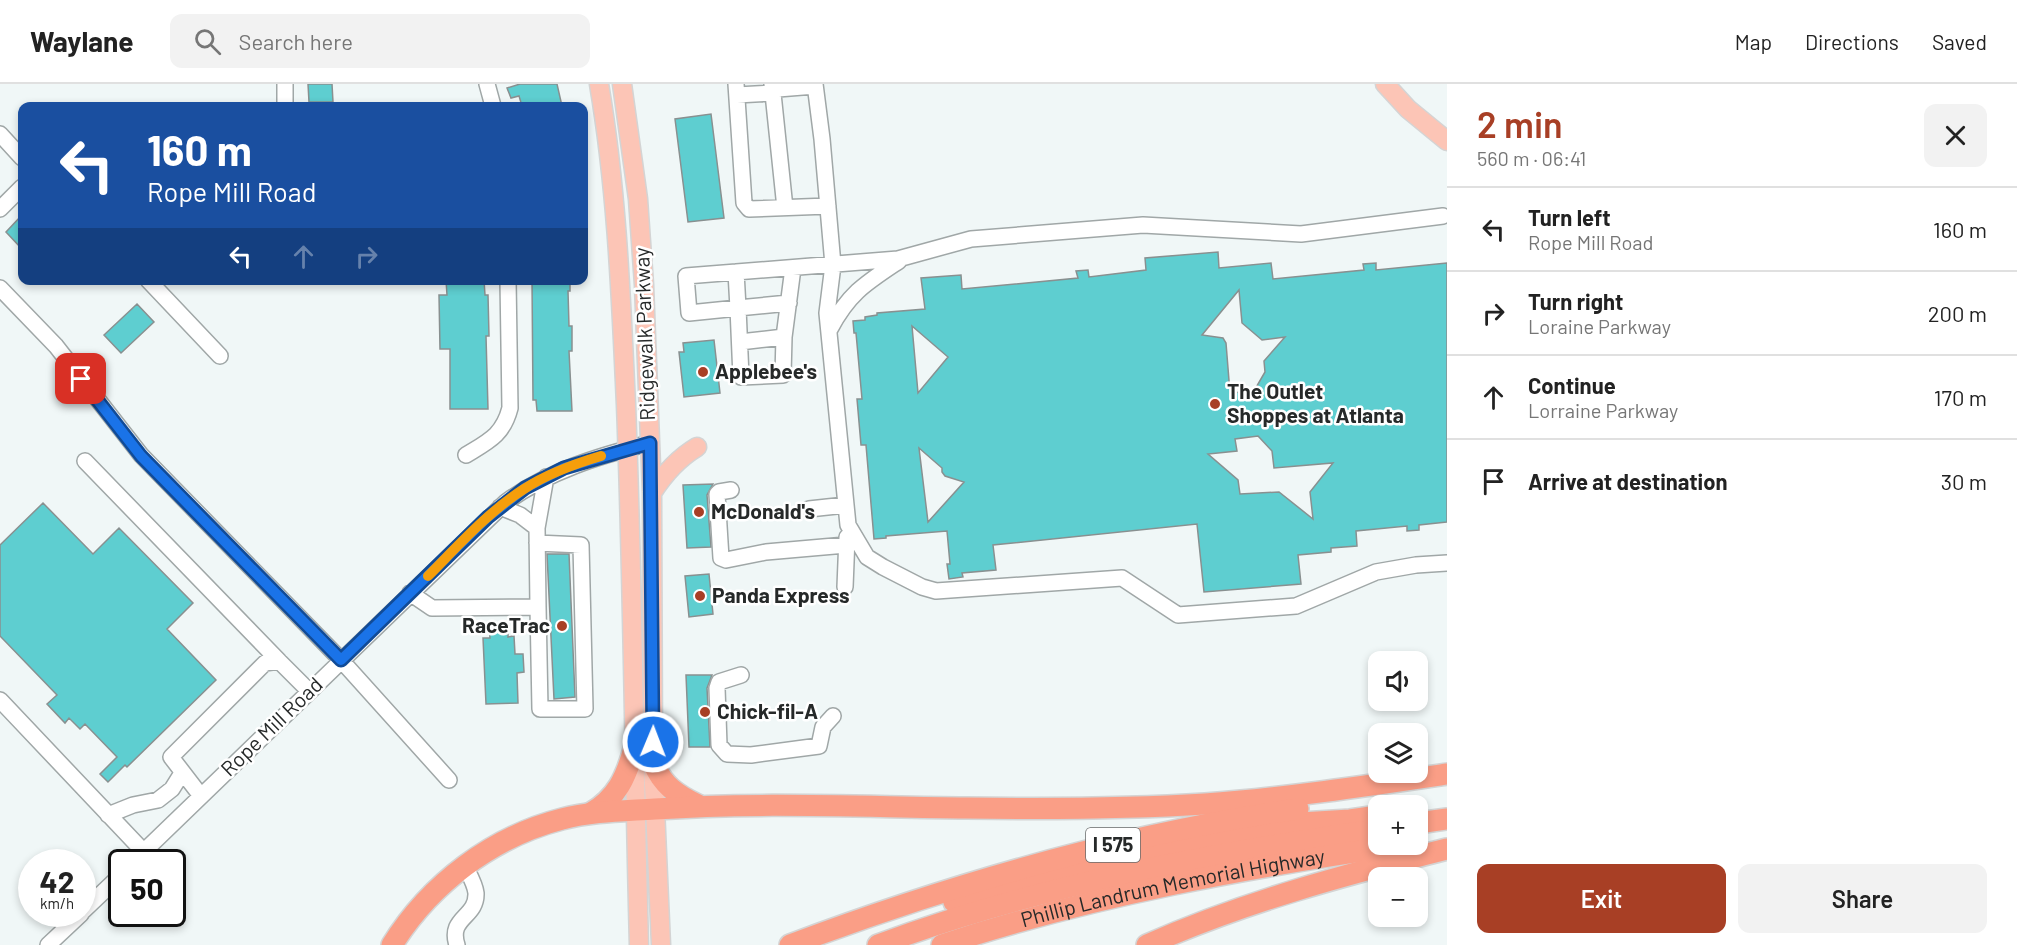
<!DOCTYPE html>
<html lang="en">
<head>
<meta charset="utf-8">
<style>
	:root { --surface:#fff; --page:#f2f2f2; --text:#222; --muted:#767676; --line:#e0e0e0; --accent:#a83f25 }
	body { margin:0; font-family:Barlow,sans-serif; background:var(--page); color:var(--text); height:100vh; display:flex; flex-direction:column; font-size:22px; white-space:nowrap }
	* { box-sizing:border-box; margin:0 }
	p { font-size:20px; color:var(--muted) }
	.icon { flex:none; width:33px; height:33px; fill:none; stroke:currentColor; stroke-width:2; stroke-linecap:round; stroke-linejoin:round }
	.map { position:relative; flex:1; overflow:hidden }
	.drawer { display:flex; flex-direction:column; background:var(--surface); width:570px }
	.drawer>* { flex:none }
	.top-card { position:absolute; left:18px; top:18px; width:570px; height:183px; border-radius:12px; box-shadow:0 3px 9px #0003; background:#1a4fa0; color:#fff; overflow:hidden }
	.buttons { position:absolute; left:1368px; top:567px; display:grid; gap:12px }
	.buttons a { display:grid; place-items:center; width:60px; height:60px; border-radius:12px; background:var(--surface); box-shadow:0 3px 9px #0003; font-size:30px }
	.speed { position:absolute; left:18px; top:765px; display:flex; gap:12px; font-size:30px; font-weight:700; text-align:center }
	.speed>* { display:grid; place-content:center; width:78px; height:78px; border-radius:50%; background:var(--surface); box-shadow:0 3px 9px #0003; line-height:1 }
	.speed small { font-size:15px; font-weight:400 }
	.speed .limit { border:3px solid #111; border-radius:9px; background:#fff; color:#111 }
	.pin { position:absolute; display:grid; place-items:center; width:51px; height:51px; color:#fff; margin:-26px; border-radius:12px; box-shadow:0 3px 9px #0006 }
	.me { position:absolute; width:66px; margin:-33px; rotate:1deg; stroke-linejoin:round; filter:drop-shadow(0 0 4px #0008) }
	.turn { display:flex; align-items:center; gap:21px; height:126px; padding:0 30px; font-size:27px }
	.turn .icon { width:78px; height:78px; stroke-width:2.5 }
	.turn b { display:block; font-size:42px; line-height:51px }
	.lanes { display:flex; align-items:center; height:57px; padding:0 30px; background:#0003; justify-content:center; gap:30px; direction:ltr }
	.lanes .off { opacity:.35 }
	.round { display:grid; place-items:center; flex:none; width:63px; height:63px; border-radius:12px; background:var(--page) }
	.summary { display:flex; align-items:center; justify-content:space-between; height:102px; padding:0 30px }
	h1 { font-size:36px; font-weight:600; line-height:45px; color:var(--accent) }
	.primary-button { display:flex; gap:12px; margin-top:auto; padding:12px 30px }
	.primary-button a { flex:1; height:69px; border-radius:12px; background:var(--accent); color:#fff; font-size:24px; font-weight:600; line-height:69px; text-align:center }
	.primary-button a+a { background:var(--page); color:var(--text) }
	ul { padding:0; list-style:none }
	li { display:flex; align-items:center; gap:18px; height:84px; padding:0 30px; border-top:2px solid var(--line) }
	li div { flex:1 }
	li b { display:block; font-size:22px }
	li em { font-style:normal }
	header { display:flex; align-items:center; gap:36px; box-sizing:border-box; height:84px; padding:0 30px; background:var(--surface); border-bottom:2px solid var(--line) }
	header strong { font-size:28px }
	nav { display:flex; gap:33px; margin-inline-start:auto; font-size:21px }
	.search { width:420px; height:54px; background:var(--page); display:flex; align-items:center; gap:15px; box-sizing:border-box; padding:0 21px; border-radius:12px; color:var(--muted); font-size:22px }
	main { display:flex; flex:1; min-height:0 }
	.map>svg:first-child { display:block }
	.building { fill:#5eced0; stroke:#899090; stroke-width:1.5; fill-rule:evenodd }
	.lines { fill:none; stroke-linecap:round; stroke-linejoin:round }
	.minor-casing { stroke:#a0a7a7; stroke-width:18 }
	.major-casing { stroke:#d4d4d4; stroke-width:21 }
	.highway-casing { stroke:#d4d4d4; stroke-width:24 }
	.minor { stroke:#fff; stroke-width:15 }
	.major { stroke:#fcc5b6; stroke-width:18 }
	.highway { stroke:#fa9e86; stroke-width:21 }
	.route-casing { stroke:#114b97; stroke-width:15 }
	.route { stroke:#1a73e8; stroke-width:10 }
	.slow { stroke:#f59e0b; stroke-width:10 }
	.poi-dot { fill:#a83f25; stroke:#fff; stroke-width:2 }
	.labels { text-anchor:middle; stroke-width:5; stroke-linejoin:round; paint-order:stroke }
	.shield { fill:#fff; stroke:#676969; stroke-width:1.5 }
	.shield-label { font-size:20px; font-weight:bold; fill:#262929 }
	.street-label { font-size:21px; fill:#262929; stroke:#fff }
	.poi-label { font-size:21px; font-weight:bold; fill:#262929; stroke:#fff; text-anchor:start }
</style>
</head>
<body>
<header>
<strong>Waylane</strong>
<div class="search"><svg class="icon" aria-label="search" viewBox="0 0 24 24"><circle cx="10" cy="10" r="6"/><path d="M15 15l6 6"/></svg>Search here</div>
<nav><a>Map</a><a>Directions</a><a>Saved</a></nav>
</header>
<main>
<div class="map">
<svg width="1447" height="861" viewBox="0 0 1447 861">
	<rect width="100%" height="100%" fill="#f0f7f7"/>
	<path class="building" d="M308,0H332L333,18H309Z
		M520,0H557L562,22H522L519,12L511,14L507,4Z
		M711,30L724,134L688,138L675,35Z
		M22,131V165L6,148Z
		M1218,168L1219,184L1271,179L1273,195L1364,186L1363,180L1376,179V186L1447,179V438L1419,441V446L1407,447V442L1356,447L1357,462L1331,464V468L1298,471L1301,500L1204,508L1197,440L993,461L996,486L962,489L963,493L949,495L947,480H950L947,447L886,452V454L874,455L866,361H861L857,315H862L856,249H854L853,237L865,236V233L877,231V229L925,225L921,194L961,191L962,205L1078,194L1076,187L1088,186L1089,193L1146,186L1145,174ZM1239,206L1242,239L1262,256L1285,253L1264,277L1265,288L1254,307L1230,309L1226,259L1223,254L1202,251ZM912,242L948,273L918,309ZM1258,352L1272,367L1274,384L1333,379L1310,408L1313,435L1279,408L1240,410L1238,396L1208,370L1237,367L1235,355ZM919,364L942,384V388L945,392L964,398L928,438Z
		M446,196H484L485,211H488L489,252H486L488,325H450V265H440L439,211H447Z
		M532,196H570V207H568L569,242H572V267H569L572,327H537L536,316H533Z
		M137,220L154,238L121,269L104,251Z
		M714,256L720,309L684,313L679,268H684L683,259Z
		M713,400L707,411L711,463L687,464L683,401Z
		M43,419L93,470L119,444L193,519L167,545L216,596L127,683L125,681L108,698L100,690L117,673L85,640L80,645L69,634L65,639L47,620L57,611L0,552V461Z
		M547,470H569L575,613L554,615Z
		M709,490L713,530L689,533L685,492Z
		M508,542V553L514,552L515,570H523L524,588L517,589L518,619L486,620L483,554H490L489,543Z
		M686,591H712L707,604L710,663H689Z"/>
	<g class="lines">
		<g class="minor-casing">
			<path id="minor" d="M285,0V22
				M487,0L493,22
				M736,0L744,119L749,125L828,122
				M772,0L785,124
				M772,0L778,5L815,2
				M815,0L822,55L833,181L827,229L848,441L867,473L883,483L922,503L936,507L1122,494L1178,531L1296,522L1376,488L1416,481L1447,479
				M737,11L773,9
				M0,50L22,74
				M0,125L22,103
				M793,184L784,253L783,291L741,293L738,224L689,229L686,192L898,175L971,155L1143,141L1301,150L1443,132
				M736,188L738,224L789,219
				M148,196L220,272
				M0,204L56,262L141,371L341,576L449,696
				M830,245C849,209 866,199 899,177
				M740,258L784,253
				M466,371C489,357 503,351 510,324L508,196
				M85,377L279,577
				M731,406L719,408L717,410L721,474L726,476L766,468L846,461
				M500,423L520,431L537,444
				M809,425L846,421
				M537,459L581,461L585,625H540L538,523
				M845,503L847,453
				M410,509L432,524L538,523L537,444L546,393
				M741,591L719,598L717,604L719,661L727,670L751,671L819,662L823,643L833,632
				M0,616L144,768
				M201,712L171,673L265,579L279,577L309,607
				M108,731L133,721L158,716L172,705L182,689
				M133,778L506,418C549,387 598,372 650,359
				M82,828L122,790
				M48,861L81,830
				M457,861C448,833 477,834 476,809C475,800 469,790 465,782"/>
		</g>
		<g class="major-casing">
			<path id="major" d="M599,0C617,106 621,213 626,321C633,501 634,681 639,861
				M622,0L638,115L644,201L652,409L653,678L661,861
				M1385,0L1408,25L1447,57
				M652,409C664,390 677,375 697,363"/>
		</g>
		<g class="highway-casing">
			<g id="highway">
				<path d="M653,678C662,701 677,711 698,721"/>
				<path d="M591,729C617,714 626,693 634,665"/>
				<path d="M1418,739L1447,735"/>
				<path d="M954,818L1105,777L1301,739L1350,736L1378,732"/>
				<path d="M392,861C430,800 492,753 562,735C592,727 624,727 655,725C759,718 863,723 966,724C1046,725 1125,725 1205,720C1286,714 1366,702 1447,690"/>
				<path d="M790,861C955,799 1124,750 1298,725"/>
				<path d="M878,861C1033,803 1198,772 1361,748"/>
				<path id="s1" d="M942,861C1093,811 1250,783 1407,760"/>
				<path d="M1147,861C1244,818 1344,791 1447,765"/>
			</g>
		</g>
		<use href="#minor" class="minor"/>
		<use href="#major" class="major"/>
		<use href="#highway" class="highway"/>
	</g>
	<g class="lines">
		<g class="route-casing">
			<path id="route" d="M81,295L141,372L341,576L488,433L525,404L564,384L650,359L653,658"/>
		</g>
		<use href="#route" class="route"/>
		<path class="slow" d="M428,492C458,462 488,428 524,405C547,390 574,380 601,372"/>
	</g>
	<g class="poi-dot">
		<circle cx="703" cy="288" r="6"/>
		<circle cx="1215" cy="320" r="6"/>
		<circle cx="699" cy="428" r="6"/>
		<circle cx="700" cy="512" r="6"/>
		<circle cx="562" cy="542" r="6"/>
		<circle cx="705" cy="628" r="6"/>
	</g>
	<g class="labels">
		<rect class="shield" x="1086" y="744" width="54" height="34" rx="4.5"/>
		<g class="shield-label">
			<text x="1113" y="768">I 575</text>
		</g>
		<g class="street-label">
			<text transform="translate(645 250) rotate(-92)" y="7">Ridgewalk Parkway</text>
			<text transform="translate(272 643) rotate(-44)" y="7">Rope Mill Road</text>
			<text dy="7" stroke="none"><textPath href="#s1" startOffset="238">Phillip Landrum Memorial Highway</textPath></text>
		</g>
		<g class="poi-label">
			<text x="715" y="295">Applebee's</text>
			<text x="1227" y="315">The Outlet<tspan x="1227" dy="24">Shoppes at Atlanta</tspan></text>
			<text x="711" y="435">McDonald's</text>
			<text x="712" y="519">Panda Express</text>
			<text x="550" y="549" text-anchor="end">RaceTrac</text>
			<text x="717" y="635">Chick-fil-A</text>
		</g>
	</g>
</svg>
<div class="buttons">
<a><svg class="icon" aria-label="sound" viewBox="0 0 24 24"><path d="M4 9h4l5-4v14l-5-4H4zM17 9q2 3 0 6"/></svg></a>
<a><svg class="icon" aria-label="layers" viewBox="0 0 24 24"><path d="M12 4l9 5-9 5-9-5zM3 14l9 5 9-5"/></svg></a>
<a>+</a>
<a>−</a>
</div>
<div class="speed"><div>42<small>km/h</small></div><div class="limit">50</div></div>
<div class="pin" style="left:81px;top:295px;background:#d93025"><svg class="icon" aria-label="arrive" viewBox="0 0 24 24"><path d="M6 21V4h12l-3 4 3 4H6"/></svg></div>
<svg class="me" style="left:653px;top:658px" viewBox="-20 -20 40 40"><circle r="17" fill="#1a73e8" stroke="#fff" stroke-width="3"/><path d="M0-11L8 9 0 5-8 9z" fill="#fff"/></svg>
<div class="top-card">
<div class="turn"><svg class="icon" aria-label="left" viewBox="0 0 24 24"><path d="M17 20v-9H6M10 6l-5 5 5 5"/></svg><div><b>160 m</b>Rope Mill Road</div></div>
<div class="lanes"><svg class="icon" aria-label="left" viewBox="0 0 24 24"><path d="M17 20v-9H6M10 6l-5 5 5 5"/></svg><svg class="icon off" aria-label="ahead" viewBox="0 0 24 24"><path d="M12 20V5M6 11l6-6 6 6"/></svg><svg class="icon off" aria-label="right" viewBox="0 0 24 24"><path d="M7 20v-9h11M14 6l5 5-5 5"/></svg></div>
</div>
</div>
<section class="drawer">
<div class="summary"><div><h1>2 min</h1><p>560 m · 06:41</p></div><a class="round"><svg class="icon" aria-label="close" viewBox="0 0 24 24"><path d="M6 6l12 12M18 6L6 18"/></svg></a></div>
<ul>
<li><svg class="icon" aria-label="left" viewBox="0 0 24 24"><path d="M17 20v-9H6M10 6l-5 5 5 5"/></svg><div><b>Turn left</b><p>Rope Mill Road</p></div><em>160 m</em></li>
<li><svg class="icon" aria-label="right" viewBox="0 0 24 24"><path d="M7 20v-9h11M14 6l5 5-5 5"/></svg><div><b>Turn right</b><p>Loraine Parkway</p></div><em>200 m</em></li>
<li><svg class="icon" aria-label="ahead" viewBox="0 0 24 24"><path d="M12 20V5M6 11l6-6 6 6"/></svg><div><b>Continue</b><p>Lorraine Parkway</p></div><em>170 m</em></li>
<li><svg class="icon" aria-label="arrive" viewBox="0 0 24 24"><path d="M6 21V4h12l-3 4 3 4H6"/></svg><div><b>Arrive at destination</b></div><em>30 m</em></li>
</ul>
<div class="primary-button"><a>Exit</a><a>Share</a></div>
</section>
</main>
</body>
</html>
